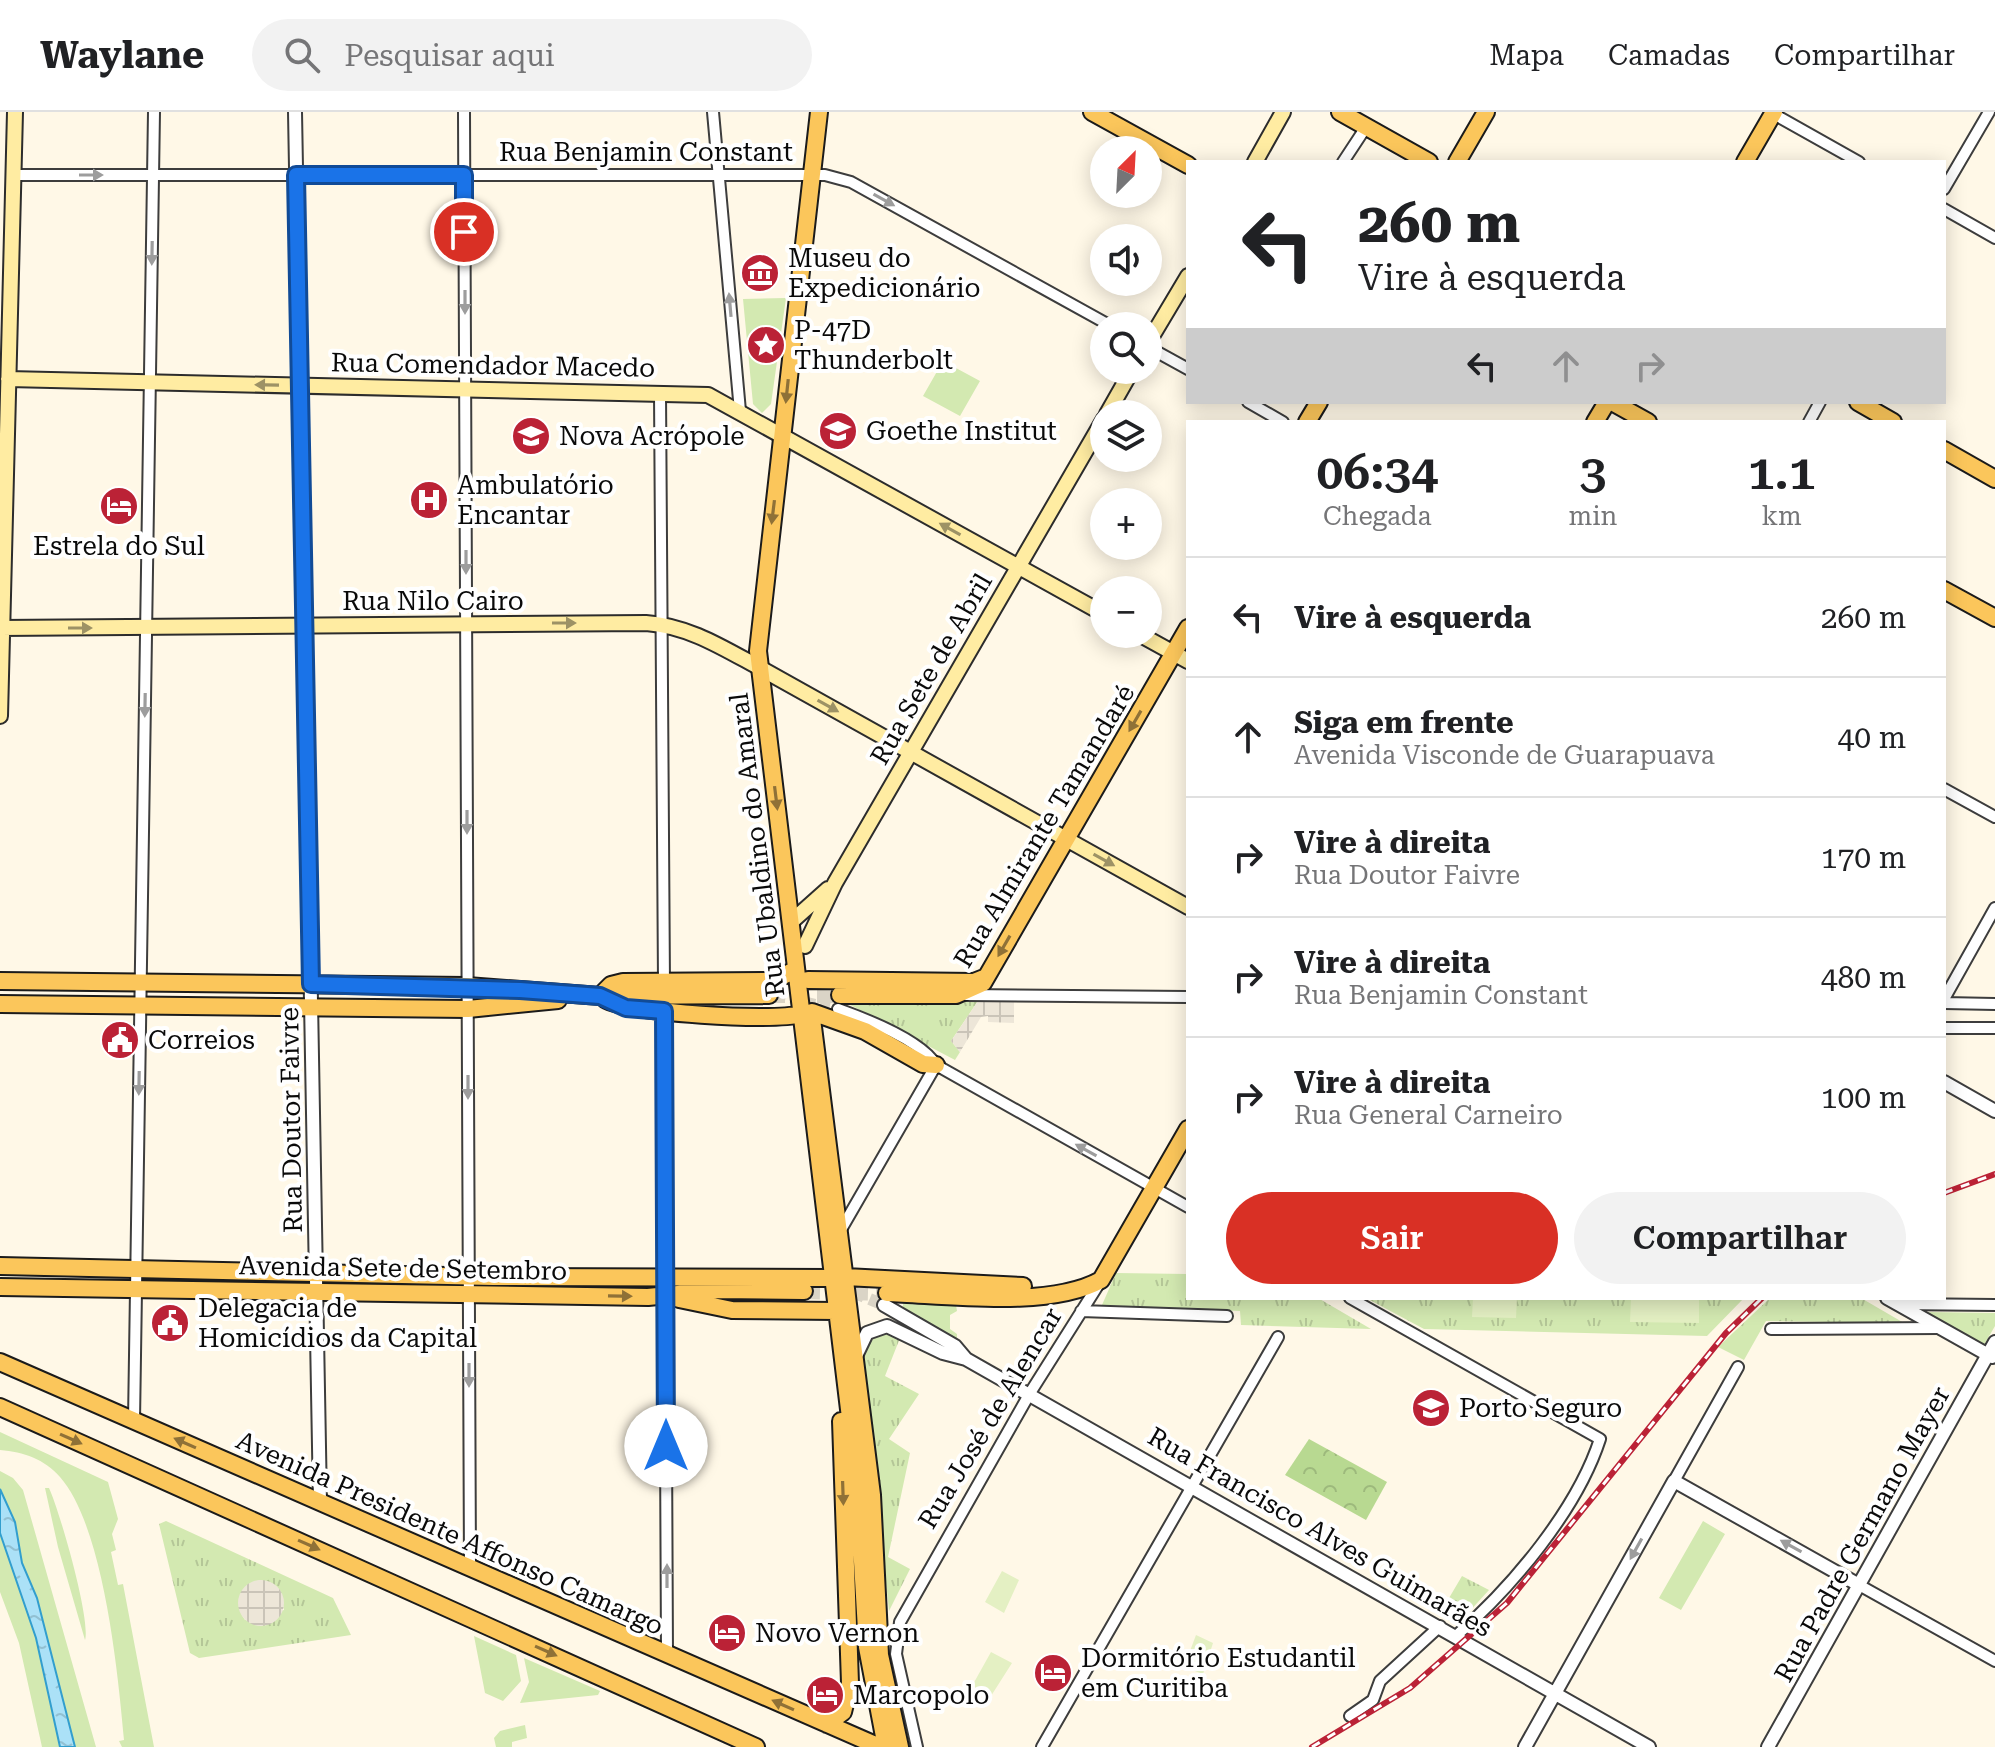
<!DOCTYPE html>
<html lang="pt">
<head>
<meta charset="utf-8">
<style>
	:root { --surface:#fff; --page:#f2f2f2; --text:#202124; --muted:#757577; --line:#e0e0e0; --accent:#d93025 }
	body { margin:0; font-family:"Roboto Serif",serif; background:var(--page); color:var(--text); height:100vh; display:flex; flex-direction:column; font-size:30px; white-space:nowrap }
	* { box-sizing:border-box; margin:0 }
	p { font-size:26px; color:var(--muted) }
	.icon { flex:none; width:44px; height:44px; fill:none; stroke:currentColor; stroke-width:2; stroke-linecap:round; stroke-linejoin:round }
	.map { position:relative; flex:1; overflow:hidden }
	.sheet { position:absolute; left:1186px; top:308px; width:760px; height:880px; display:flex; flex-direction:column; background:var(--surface); border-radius:0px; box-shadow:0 4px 20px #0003 }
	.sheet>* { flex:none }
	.banner { position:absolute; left:1186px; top:48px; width:760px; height:244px; border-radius:0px; box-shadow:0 4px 20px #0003; background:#fff; color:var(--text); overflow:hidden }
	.needle { width:52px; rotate:24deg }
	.controls { position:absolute; left:1090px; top:24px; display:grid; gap:16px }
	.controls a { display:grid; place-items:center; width:72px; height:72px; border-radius:50%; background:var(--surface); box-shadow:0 4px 20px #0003; font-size:40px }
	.pin { position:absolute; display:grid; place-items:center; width:68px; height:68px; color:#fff; margin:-34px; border:4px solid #fff; border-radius:50%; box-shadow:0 2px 8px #0007 }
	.me { position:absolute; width:88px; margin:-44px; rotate:0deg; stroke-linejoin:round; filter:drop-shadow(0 0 6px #0008) }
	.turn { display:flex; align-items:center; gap:28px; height:168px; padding:0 40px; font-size:36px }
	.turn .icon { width:104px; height:104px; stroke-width:2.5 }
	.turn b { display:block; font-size:56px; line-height:68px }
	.lanes { display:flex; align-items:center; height:76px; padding:0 40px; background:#0003; justify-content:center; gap:40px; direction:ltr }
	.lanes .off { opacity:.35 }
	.eta { display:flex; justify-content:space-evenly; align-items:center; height:136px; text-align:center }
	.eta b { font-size:48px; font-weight:600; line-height:56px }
	.primary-button { display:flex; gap:16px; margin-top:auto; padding:16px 40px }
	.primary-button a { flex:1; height:92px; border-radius:48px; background:var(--accent); color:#fff; font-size:32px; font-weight:600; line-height:92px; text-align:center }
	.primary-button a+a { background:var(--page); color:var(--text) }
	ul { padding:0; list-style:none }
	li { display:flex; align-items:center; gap:24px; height:120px; padding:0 40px; border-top:2px solid var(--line) }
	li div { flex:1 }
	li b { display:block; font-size:30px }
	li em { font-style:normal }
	header { display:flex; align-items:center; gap:48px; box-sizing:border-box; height:112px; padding:0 40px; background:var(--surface); border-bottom:2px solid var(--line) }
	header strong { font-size:38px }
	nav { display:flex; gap:44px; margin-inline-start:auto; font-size:28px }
	.search { width:560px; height:72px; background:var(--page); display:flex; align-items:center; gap:20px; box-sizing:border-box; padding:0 28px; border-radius:44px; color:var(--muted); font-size:30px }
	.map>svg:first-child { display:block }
	.grass { fill:#d3e9b1 }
	.forest { fill:url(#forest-crowns) }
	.park { fill:url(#park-tufts); fill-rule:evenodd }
	.pitch { fill:#e4f0c3 }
	.plaza { fill:url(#plaza-grid) }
	.water { fill:url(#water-ripples); stroke:#329ece; stroke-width:2 }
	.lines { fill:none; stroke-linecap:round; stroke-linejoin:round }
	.minor-tunnel { stroke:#dad4c6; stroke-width:10; stroke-dasharray:10 5; stroke-linecap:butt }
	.tertiary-tunnel { stroke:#dad4c6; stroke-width:12; stroke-dasharray:12 6; stroke-linecap:butt }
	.primary-tunnel { stroke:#dad4c6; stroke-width:16; stroke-dasharray:16 8; stroke-linecap:butt }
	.minor-casing { stroke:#3d3d3d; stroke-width:14 }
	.tertiary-casing { stroke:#3d3d3d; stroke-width:16 }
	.secondary-casing { stroke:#2c2c2c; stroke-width:18 }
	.primary-casing { stroke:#1b1b1b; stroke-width:20 }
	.minor { stroke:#fff; stroke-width:10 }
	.tertiary { stroke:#fff; stroke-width:12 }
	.secondary { stroke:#ffeca2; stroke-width:14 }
	.primary { stroke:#fbc65b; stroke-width:16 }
	.rail-casing { stroke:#bb2236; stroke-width:6 }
	.rail { stroke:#fff; stroke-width:3; stroke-dasharray:9; stroke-linecap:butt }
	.oneway { fill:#9d9d9d }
	.oneway2 { fill:#9d9265 }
	.oneway3 { fill:#8f7137 }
	.route-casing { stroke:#114b97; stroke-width:20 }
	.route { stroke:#1a73e8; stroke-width:14 }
	.labels { text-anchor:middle; stroke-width:8; stroke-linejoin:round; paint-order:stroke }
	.street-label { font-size:26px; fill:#0a0a0a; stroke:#fff }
	.poi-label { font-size:26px; fill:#0a0a0a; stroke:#fff; text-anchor:start }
</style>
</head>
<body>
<header>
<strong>Waylane</strong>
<div class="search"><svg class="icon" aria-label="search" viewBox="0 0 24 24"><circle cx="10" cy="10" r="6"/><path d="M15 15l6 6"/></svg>Pesquisar aqui</div>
<nav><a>Mapa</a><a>Camadas</a><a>Compartilhar</a></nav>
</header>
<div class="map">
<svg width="1995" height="1635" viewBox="0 0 1995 1635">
	<defs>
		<pattern id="forest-crowns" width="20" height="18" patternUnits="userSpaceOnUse" patternTransform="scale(2)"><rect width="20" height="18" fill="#b8d991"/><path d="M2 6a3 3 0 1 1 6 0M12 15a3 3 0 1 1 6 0" fill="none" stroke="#9db97c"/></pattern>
		<pattern id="park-tufts" width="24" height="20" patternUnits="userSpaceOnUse" patternTransform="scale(2)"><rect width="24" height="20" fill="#d3e9b1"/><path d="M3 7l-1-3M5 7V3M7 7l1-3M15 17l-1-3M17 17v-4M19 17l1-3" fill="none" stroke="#b4c697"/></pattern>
		<pattern id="plaza-grid" width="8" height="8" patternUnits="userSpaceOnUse" patternTransform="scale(2)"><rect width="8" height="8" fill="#ede6d8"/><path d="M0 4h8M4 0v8" fill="none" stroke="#cac4b8"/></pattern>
		<pattern id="water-ripples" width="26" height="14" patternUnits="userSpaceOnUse" patternTransform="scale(2)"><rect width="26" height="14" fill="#abe1f7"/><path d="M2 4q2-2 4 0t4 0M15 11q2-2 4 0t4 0" fill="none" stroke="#92c0d2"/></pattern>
	</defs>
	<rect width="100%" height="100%" fill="#fff8e7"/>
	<path class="grass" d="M786,186L771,292L762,301L753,292L743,187Z
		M943,249L980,269L960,304L923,284Z
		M903,1192L956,1193L957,1199L950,1203V1217L957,1222V1228L903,1196Z
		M0,1320L108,1370L118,1407L112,1422L116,1438L111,1440L118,1473L123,1472L154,1635H122L119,1629L124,1628C118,1562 104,1415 60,1365C44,1347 24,1340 0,1338Z
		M0,1359L13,1366L23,1378L96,1635H75L37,1487L22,1451L15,1410L0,1377Z
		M45,1376H49C60,1400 91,1508 85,1528L58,1435Z
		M1703,1409L1725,1422L1681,1498L1659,1486Z
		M0,1421L36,1526L60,1635H42L19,1531L0,1480Z
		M474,1524L516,1543L521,1569L503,1589L485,1581Z
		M524,1546L600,1579L598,1583L520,1591L529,1570Z
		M525,1613L527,1626L512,1630V1635H496L494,1626L500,1619Z"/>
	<path class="forest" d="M1309,1327L1387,1370L1366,1408L1285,1363Z"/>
	<path class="park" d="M839,887L978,889L951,929L960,940L955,948Z
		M1116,1161L1188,1162V1186H1318L1371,1217L1241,1213L1240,1199L1102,1193Z
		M1366,1186H1744L1707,1224L1424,1217Z
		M1770,1186H1861L1904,1211L1766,1209L1744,1248L1718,1235Z
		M1927,1200L1995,1201V1214L1984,1233Z
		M880,1221L900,1226L885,1264L919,1282L889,1327L910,1341L888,1445L910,1457L889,1499L863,1246L867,1233Z
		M166,1409L333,1486L351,1523L199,1546L190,1541L159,1412ZM261,1468L280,1478L284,1498L245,1508C233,1491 240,1472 261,1468Z
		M1462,1464L1489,1478L1457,1513L1439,1503Z"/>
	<path class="pitch" d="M1473,1186H1517L1516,1206L1472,1205Z
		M1631,1186H1699V1211L1630,1210Z
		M1002,1459L1019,1468L1004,1501L985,1490Z
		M1196,1523L1213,1531L1203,1562L1184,1555Z
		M991,1540L1012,1551L991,1584L972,1574Z"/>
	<path class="plaza" d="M978,889L1014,890V911L988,910V904L981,905L960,940L951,929Z
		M238 1491a23 23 0 1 1 46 0a23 23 0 1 1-46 0Z"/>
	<path class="water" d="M0,1377L15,1410L22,1451L37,1486L75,1635H60L36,1526L0,1421Z"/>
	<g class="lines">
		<path class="minor-tunnel" d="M776,883L838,897"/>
		<path class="tertiary-tunnel" d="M853,1180L884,1193"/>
		<path class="primary-tunnel" d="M769,883H840
			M804,1179L887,1181"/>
		<g class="minor-casing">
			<path id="minor" d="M464,0L470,1456
				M713,0L740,299
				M1770,0L1859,50
				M1343,50L1366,15
				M13,63H825L851,70L1111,214
				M1944,77L1989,0
				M1944,97L1995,126
				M1148,235L1188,257
				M660,281L664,871
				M1248,290L1283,310
				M1809,310L1820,290
				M1944,677L1995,705
				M966,883L1188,885
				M1944,887L1995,796
				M1944,891L1995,892
				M838,897C866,907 921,928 936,953L1188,1095
				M664,899L667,1542
				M1944,916H1995
				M839,1121L936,953
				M1350,1186L1600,1327C1577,1398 1512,1475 1457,1523
				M1898,1192L1995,1193
				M1081,1199L1227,1204
				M1771,1217L1940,1216
				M134,1309L154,0
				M1674,1369L1738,1255
				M1859,1473L1995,1549
				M1350,1604L1373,1588L1380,1569L1440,1514
				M917,1635L896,1542L900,1510L1030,1281L1100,1170
				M1042,1635L1278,1225"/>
		</g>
		<g class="tertiary-casing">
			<path id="tertiary" d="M295,0L320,1390
				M1944,970L1995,999
				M1887,1186L1992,1245
				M884,1193L955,1234L966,1247
				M856,1244L867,1221L887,1214L943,1241L966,1247L1649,1635
				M1525,1635L1674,1369L1859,1473
				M1768,1635L1995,1230"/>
		</g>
		<g class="secondary-casing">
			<path id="secondary" d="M1255,50L1283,0
				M1148,231L1188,164
				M8,267L708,283L1104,502
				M1107,302L1132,258
				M0,516L646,511C689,514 723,536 760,556L1188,795
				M1139,522L1188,549
				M0,604L15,0
				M791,810L828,777
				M805,834L835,771L1104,307"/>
		</g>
		<g class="primary-casing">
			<path id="primary" d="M819,0L758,539L857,1364L867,1535L886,1635
				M1092,0L1188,53
				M1340,0L1429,50
				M1457,50L1486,0
				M1745,50L1774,0
				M1612,290L1648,310
				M1858,290L1893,310
				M1307,310L1319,290
				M1595,310L1607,290
				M1944,338L1995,367
				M1944,478L1995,506
				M808,868L974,870L984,866
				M0,869L467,874L600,884L769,883
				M840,883H956L983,871L1188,516
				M600,884L611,873L623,870L774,869L796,857
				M605,887C629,901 773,910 801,902
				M0,892L468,897L558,888
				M812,900L865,919L923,952L936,953
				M812,907L872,1383L880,1543L900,1635
				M0,1154L493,1165L832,1166
				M845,1165L1023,1174
				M0,1175L648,1185L718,1178L804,1179
				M887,1181C947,1183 1049,1197 1101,1168L1188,1017
				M679,1187L732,1198L836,1199
				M0,1250L880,1635
				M0,1295L756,1635
				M827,1612L843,1600L850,1571L841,1309"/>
		</g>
		<use href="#minor" class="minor"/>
		<use href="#tertiary" class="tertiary"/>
		<use href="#secondary" class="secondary"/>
		<use href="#primary" class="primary"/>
		<g class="rail-casing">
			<path id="rail" d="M1944,1081L1995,1062
				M1312,1635L1410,1576L1507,1491L1726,1221L1762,1186"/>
		</g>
		<use href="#rail" class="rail"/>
	</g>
	<defs><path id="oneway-solid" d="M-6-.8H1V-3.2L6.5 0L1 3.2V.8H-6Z" transform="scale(2)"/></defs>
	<g class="oneway">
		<use href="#oneway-solid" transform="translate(91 63)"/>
		<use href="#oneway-solid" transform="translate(884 88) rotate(29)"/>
		<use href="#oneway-solid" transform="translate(152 141) rotate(91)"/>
		<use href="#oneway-solid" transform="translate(465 190) rotate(90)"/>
		<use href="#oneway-solid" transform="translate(730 193) rotate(-95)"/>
		<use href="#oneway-solid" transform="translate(466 450) rotate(90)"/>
		<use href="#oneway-solid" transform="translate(145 593) rotate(91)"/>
		<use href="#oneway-solid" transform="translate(467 710) rotate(90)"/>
		<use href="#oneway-solid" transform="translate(139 971) rotate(91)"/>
		<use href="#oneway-solid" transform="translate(468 975) rotate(90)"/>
		<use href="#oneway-solid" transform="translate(1086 1038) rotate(-151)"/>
		<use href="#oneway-solid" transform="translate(469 1263) rotate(90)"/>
		<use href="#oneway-solid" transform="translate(1791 1434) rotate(-151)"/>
		<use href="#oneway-solid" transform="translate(1636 1437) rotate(119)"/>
		<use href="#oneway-solid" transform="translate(667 1464) rotate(-90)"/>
	</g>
	<g class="oneway2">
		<use href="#oneway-solid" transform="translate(267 273) rotate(-179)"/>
		<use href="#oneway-solid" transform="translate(950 417) rotate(-151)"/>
		<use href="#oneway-solid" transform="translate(564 511)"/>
		<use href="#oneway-solid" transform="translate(80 516)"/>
		<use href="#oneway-solid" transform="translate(828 594) rotate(29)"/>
		<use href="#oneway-solid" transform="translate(1104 748) rotate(29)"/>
	</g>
	<g class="oneway3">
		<use href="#oneway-solid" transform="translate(787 279) rotate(96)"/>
		<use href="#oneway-solid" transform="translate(773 400) rotate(97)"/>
		<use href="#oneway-solid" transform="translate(1135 609) rotate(120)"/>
		<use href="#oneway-solid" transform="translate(776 686) rotate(83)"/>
		<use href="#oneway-solid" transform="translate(1004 834) rotate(120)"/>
		<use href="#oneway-solid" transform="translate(620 1184) rotate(1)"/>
		<use href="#oneway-solid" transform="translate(71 1327) rotate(24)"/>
		<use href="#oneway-solid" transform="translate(185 1331) rotate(-156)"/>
		<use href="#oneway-solid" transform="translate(843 1381) rotate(88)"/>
		<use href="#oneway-solid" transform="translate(309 1433) rotate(24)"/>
		<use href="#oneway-solid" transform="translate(546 1539) rotate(24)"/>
		<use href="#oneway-solid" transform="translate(783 1593) rotate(-156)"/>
	</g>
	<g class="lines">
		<g class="route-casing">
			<path id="route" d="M464,120V63H296L311,872L520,878L600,884L626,896L664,899L666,1334"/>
		</g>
		<use href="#route" class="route"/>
	</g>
	<defs>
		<g id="museum-disc" transform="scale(2)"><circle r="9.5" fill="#bb2236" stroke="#fff"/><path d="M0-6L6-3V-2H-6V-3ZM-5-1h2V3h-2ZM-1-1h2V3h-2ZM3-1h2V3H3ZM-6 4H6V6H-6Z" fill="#fff"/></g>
		<g id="sight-disc" transform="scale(2)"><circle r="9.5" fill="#bb2236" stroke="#fff"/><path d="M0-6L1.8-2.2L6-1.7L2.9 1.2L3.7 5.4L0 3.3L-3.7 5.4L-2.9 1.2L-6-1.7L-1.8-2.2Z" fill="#fff"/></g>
		<g id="school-disc" transform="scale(2)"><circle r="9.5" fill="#bb2236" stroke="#fff"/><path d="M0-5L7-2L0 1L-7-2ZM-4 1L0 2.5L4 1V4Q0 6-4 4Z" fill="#fff"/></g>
		<g id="hospital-disc" transform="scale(2)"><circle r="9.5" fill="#bb2236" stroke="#fff"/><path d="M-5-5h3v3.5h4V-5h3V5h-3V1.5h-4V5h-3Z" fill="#fff"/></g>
		<g id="hotel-disc" transform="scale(2)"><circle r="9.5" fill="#bb2236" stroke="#fff"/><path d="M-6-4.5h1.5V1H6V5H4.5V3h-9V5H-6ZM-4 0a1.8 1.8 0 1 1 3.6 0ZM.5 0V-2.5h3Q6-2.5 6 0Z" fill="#fff"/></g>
		<g id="civic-disc" transform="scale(2)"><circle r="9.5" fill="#bb2236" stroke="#fff"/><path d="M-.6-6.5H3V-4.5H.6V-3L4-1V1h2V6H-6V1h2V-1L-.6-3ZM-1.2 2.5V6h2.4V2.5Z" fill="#fff"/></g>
	</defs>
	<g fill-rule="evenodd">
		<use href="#museum-disc" x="760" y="161"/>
		<use href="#sight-disc" x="766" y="233"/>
		<use href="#school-disc" x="838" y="319"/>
		<use href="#school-disc" x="531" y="324"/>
		<use href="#hospital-disc" x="429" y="388"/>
		<use href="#hotel-disc" x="119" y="394"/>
		<use href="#civic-disc" x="120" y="928"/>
		<use href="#civic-disc" x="170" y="1211"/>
		<use href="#school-disc" x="1431" y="1296"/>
		<use href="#hotel-disc" x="727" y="1521"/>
		<use href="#hotel-disc" x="1053" y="1561"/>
		<use href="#hotel-disc" x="825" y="1583"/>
	</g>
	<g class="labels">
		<g class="street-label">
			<text x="646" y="49">Rua Benjamin Constant</text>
			<text transform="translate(493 253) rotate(1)" y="9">Rua Comendador Macedo</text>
			<text x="433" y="498">Rua Nilo Cairo</text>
			<text transform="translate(931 557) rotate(-60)" y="9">Rua Sete de Abril</text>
			<text transform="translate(1044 714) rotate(-59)" y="9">Rua Almirante Tamandaré</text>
			<text transform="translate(757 733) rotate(-97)" y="9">Rua Ubaldino do Amaral</text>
			<text transform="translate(291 1008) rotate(-91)" y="9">Rua Doutor Faivre</text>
			<text transform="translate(403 1156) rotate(1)" y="9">Avenida Sete de Setembro</text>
			<text transform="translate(990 1306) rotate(-59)" y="9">Rua José de Alencar</text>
			<text transform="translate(1320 1420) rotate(30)" y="9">Rua Francisco Alves Guimarães</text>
			<text transform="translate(450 1421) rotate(24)" y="9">Avenida Presidente Affonso Camargo</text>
			<text transform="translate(1862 1422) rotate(-61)" y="9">Rua Padre Germano Mayer</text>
		</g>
		<g class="poi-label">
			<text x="788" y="155">Museu do<tspan x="788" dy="30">Expedicionário</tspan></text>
			<text x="794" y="227">P-47D<tspan x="794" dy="30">Thunderbolt</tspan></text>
			<text x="866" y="328">Goethe Institut</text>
			<text x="559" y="333">Nova Acrópole</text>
			<text x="457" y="382">Ambulatório<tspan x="457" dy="30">Encantar</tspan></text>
			<text x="119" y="443" text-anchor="middle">Estrela do Sul</text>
			<text x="148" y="937">Correios</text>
			<text x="198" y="1205">Delegacia de<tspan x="198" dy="30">Homicídios da Capital</tspan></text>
			<text x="1459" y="1305">Porto Seguro</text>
			<text x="755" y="1530">Novo Vernon</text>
			<text x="1081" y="1555">Dormitório Estudantil<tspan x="1081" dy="30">em Curitiba</tspan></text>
			<text x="853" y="1592">Marcopolo</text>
		</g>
	</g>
</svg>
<div class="controls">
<a><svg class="needle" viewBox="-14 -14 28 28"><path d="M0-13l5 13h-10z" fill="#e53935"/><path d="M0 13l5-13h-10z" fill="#757577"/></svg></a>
<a><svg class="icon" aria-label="sound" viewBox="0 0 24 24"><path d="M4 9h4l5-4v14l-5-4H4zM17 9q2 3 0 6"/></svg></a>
<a><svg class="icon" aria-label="search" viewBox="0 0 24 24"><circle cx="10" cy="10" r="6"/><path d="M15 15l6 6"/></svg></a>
<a><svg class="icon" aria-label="layers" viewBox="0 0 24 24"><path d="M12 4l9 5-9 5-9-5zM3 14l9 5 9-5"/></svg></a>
<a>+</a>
<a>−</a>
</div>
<div class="pin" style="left:464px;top:120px;background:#d93025"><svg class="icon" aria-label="arrive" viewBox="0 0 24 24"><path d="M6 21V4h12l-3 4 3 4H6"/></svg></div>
<svg class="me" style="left:666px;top:1334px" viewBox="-20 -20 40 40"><circle r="19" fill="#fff"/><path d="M0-13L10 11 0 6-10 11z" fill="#1a73e8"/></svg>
<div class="banner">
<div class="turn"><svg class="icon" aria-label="left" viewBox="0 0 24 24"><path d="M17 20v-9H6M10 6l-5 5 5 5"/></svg><div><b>260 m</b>Vire à esquerda</div></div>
<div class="lanes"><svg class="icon" aria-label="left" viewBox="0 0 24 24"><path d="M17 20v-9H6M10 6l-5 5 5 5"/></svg><svg class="icon off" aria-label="ahead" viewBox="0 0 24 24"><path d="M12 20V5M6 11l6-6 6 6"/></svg><svg class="icon off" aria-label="right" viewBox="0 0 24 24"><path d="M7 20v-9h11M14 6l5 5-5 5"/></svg></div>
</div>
<section class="sheet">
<div class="eta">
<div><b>06:34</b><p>Chegada</p></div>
<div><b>3</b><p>min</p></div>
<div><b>1.1</b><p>km</p></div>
</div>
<ul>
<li><svg class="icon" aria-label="left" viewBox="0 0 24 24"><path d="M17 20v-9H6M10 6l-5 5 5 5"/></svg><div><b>Vire à esquerda</b></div><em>260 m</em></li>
<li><svg class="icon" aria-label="ahead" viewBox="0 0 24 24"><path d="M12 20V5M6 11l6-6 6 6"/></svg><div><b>Siga em frente</b><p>Avenida Visconde de Guarapuava</p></div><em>40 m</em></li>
<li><svg class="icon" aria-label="right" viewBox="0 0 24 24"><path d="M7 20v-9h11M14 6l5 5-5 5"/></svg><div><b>Vire à direita</b><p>Rua Doutor Faivre</p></div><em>170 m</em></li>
<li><svg class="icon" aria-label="right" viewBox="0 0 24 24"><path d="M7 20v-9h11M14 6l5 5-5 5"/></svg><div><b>Vire à direita</b><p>Rua Benjamin Constant</p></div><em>480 m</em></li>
<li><svg class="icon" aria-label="right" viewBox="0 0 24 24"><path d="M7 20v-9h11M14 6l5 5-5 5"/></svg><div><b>Vire à direita</b><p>Rua General Carneiro</p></div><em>100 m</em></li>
</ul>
<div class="primary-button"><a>Sair</a><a>Compartilhar</a></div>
</section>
</div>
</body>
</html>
